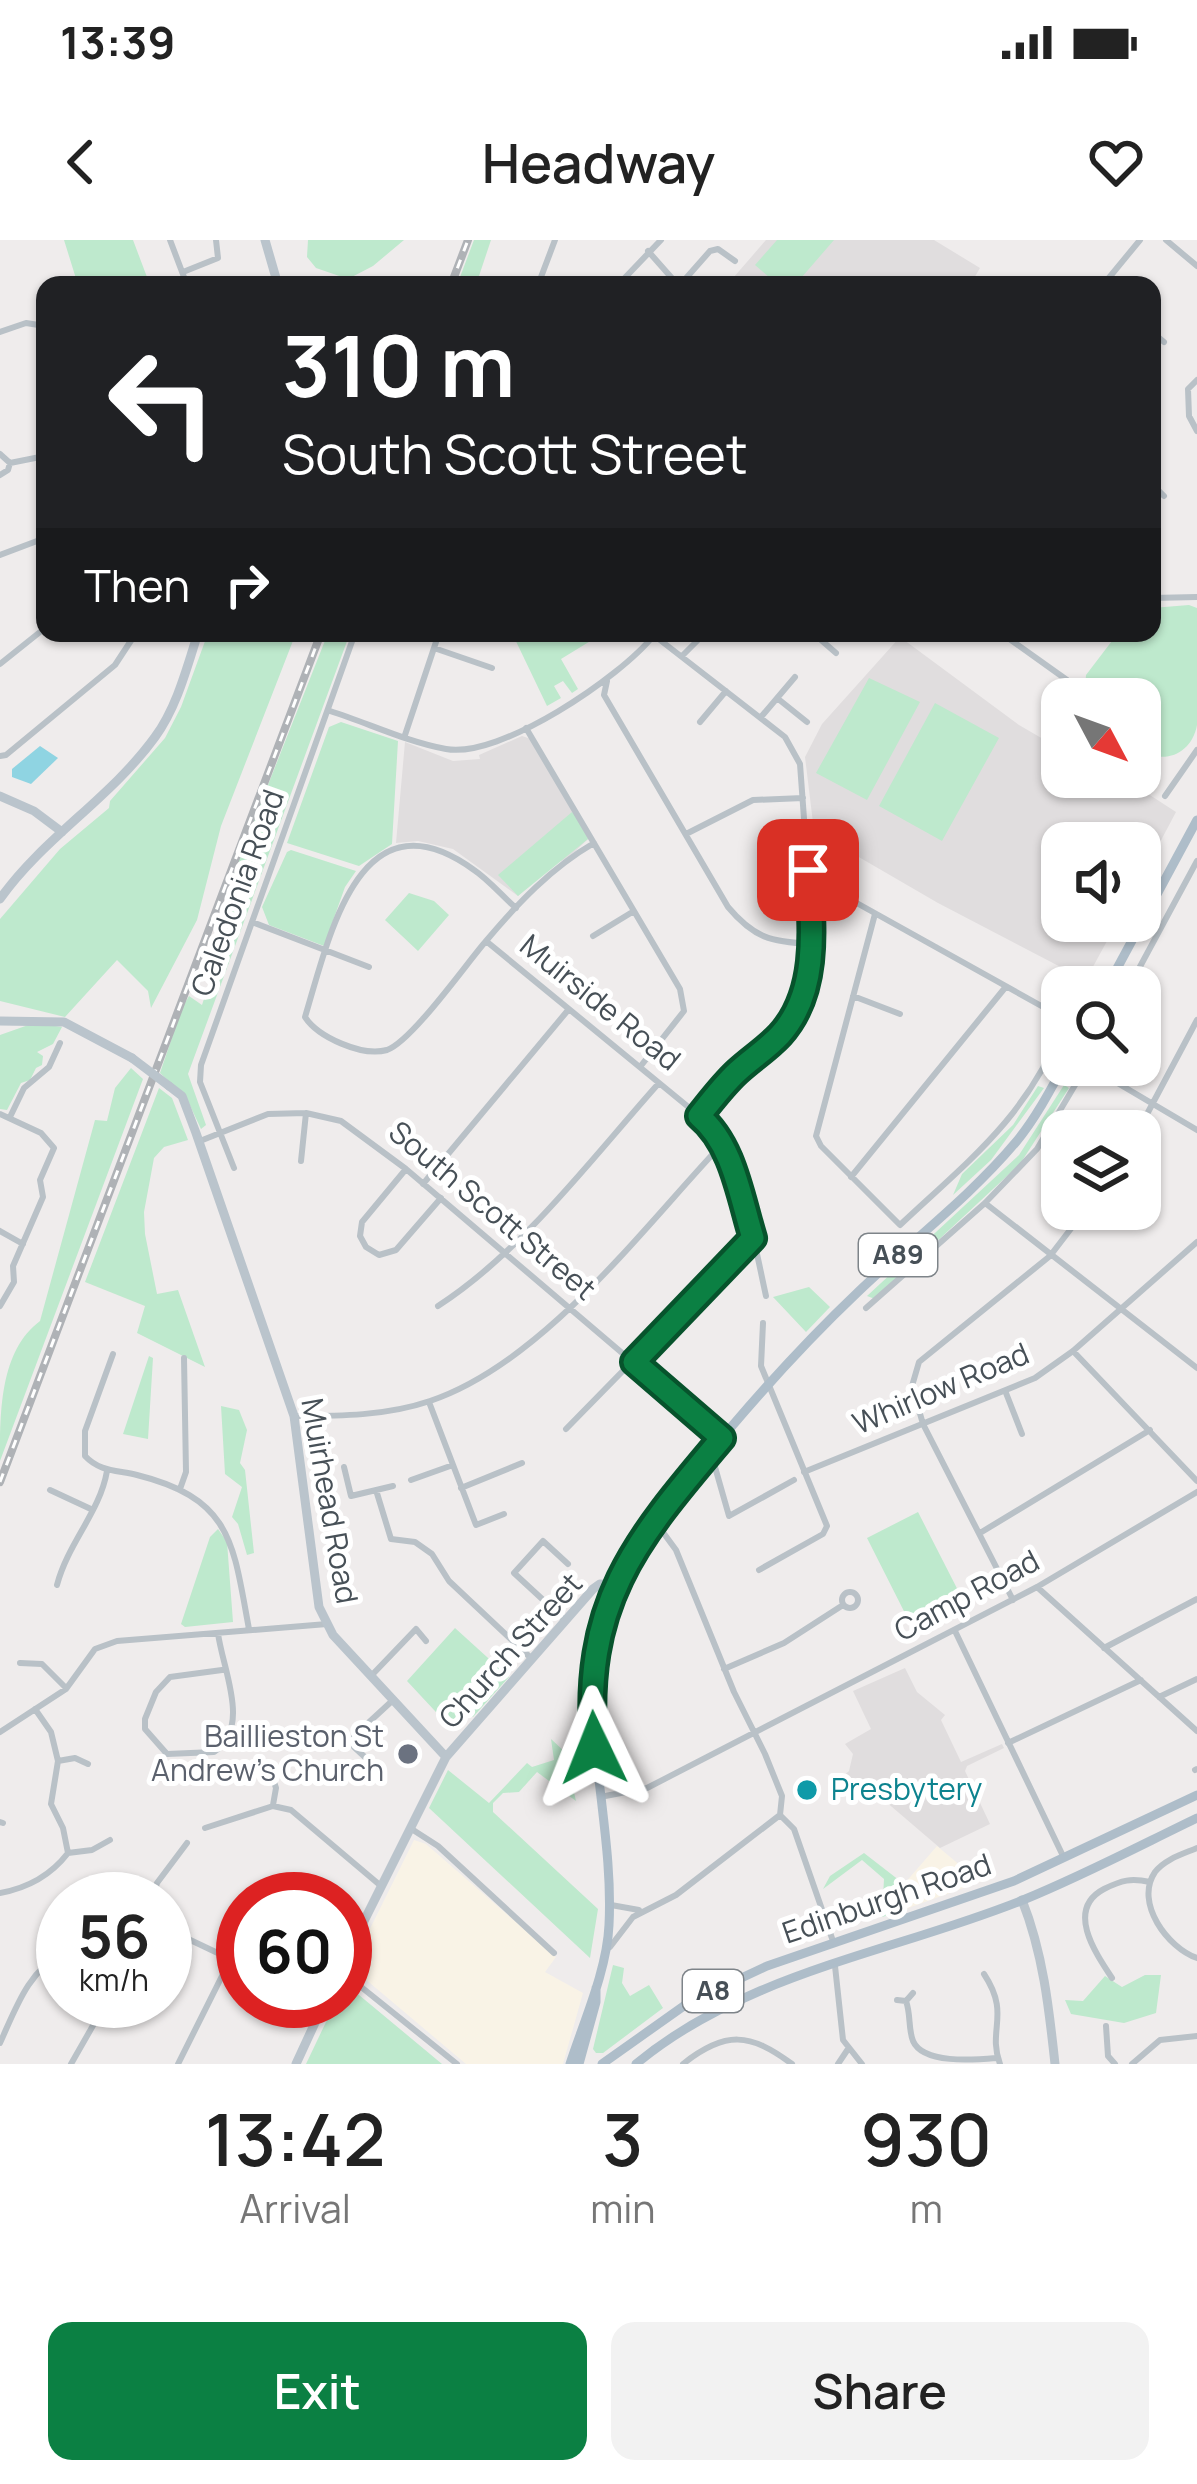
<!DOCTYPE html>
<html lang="en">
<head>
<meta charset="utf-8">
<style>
	:root { --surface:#fff; --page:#f2f2f2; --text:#222; --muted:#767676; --accent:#0b8043 }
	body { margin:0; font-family:Manrope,sans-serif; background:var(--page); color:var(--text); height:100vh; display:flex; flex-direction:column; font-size:45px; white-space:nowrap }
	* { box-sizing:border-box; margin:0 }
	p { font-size:39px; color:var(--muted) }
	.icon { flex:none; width:66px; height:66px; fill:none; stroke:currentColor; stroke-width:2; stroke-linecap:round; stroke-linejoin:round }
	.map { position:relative; height:1824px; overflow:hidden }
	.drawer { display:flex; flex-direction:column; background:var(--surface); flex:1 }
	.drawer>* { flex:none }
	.banner { position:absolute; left:36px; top:36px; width:1125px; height:366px; border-radius:24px; box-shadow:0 3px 9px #0004; background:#202124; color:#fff; overflow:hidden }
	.needle { width:78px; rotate:131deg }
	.tools { position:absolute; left:1041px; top:438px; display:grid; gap:24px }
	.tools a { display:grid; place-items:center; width:120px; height:120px; border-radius:24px; background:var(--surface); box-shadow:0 3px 9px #0004; font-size:60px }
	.speed { position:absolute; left:36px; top:1632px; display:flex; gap:24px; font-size:60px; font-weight:700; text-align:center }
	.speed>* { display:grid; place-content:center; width:156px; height:156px; border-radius:50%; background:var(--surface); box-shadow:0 3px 9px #0004; line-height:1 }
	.speed small { font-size:30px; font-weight:400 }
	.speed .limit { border:18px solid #d22; background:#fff; color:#111 }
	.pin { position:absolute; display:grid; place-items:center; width:102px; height:102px; color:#fff; margin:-51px; border-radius:24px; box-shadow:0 6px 18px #0006 }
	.me { position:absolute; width:132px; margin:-66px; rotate:358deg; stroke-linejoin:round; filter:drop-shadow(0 0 9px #0008) }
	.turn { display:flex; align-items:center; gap:42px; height:252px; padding:0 48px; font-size:54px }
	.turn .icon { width:156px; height:156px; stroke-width:2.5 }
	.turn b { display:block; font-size:84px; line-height:102px }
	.then { display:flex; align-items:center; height:114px; padding:0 48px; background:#0003; gap:24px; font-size:45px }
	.eta { display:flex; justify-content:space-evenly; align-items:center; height:204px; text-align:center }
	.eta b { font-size:72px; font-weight:600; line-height:84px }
	.primary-button { display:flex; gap:24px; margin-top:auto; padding:24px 48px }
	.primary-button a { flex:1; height:138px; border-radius:24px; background:var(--accent); color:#fff; font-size:48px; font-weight:600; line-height:138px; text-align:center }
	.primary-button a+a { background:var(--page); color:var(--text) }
	.status { display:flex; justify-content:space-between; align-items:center; height:84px; padding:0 60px; background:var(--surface); direction:ltr }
	.status svg { height:33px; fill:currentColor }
	header { display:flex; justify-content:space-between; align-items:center; height:156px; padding:0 48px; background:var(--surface); font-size:54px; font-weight:600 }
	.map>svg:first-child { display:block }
	.commercial { fill:#f9f3e6 }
	.education { fill:#e0ddde }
	.green { fill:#bee9cd }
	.water { fill:#8fd4e2 }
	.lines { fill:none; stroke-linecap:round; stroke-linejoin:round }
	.street { stroke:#b9c1c7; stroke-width:6 }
	.secondary { stroke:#bac4cc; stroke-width:9 }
	.primary { stroke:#aebdc9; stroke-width:9 }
	.rail-casing { stroke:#afb2b6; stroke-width:8 }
	.rail { stroke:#fff; stroke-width:3; stroke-dasharray:9; stroke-linecap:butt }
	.secondary-bridge { stroke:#bac4cc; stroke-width:9 }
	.route-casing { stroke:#07532c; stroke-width:30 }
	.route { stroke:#0b8043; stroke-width:21 }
	.worship-dot { fill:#6b7280; stroke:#fff; stroke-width:4.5 }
	.culture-dot { fill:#0f9aa8; stroke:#fff; stroke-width:4.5 }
	.labels { text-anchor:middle; stroke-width:10; stroke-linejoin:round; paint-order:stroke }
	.shield { fill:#fff; stroke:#7e8489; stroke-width:3 }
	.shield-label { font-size:27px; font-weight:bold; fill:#475057 }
	.street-label { font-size:30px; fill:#475057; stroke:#fff }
	.worship-label { font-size:30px; fill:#5b616d; stroke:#fff; text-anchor:end }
	.culture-label { font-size:30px; fill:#0d838f; stroke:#fff; text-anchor:start }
</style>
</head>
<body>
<div class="status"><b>13:39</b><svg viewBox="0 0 49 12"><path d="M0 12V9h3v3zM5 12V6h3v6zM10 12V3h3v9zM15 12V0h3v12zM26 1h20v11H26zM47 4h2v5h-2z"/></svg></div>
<header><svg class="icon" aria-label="back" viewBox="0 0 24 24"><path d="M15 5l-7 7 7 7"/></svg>Headway<svg class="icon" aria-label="heart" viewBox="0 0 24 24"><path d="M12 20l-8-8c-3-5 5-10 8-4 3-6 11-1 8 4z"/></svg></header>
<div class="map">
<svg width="1197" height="1824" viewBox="0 0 1197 1824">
	<rect width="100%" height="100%" fill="#efecec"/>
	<path class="commercial" d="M414,1600L426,1604L556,1717L545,1732L583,1753L563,1824H466L351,1727Z
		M937,1606L980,1642L892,1674L898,1651Z"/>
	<path class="education" d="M766,0H934L980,28L970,45H727Z
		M900,397L1019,485L1062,510V537H1122L1176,572L1140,640V603H1062V681H1118L1089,734L1080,729L1076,735L938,663L814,591L805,517L822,484Z
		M522,496L531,499L588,599L568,618L549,626L518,656L453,609L418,601L396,603L405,502L453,521L480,519L479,515Z
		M905,1428L917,1452L945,1475L941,1480L961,1522L1002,1504L1004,1508L967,1526L965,1531L990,1584L940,1608L871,1549L858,1557L841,1538L849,1531L853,1514L845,1504L871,1489L853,1451Z"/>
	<path class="green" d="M64,0H133L150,45H78Z
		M308,0H404L373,26L348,39L316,28L307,17Z
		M474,0H491L476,45H457Z
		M777,0H834L795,45H778L755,25Z
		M1189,365L1197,368C1197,404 1197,451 1197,485C1192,514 1163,526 1140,509V459H1084L1086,435L1118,393H1152V368Z
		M208,393H296L221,586L197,680L151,768L148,751L117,720L65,777L0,761V679L60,609L109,568L110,561L165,498L181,467Z
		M328,393H350L188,834L206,885L201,889L186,857L160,833L182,768L189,756L202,765L246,630L232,636Z
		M512,393H591L597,397L561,419L578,449L572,453L563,441L554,446L561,458L547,466Z
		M869,438L920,462L867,560L816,533Z
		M935,463L999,498L942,601L879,566Z
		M341,482L398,501L392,604L359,626L287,603L329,487Z
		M572,572L583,584L588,599L518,656L498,635Z
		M291,610L356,631L345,647L324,706L269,685L262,667L287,612Z
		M409,653L434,661L449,675L418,711L385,680Z
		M34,783L62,787L53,804L37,812L43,816L42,825L36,828L30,840L21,843L7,870L0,869V795Z
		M131,828L143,839L0,1221C0,1171 0,1111 40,1081L95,880L107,881L115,848Z
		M1064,845L1069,848L1020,924L875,1059L867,1056L1019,915Z
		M1038,846L1044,848L991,920L953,955L962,934L1013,885Z
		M159,848L172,858L188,900L164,907L154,918L144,972L145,994L157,1054L178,1050L205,1127L137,1093L145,1066L85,1042Z
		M809,1047L830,1067L806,1092L773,1057Z
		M149,1116L153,1118L148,1199L123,1194Z
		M221,1166L239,1170L247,1190L240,1223L245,1230L254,1313L247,1315L238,1284L232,1277L242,1247L225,1234Z
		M918,1272L967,1368L916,1395L867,1298Z
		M218,1289L227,1302L233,1382L185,1387L181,1384L210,1297Z
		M455,1388L509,1437L473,1477L463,1470L448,1485L407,1441Z
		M551,1499L565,1512L576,1561L537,1532L519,1552L503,1553L493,1563V1572L598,1669L590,1718L429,1568L448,1530L489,1563L527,1523L532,1527L554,1520Z
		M864,1613L904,1644L898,1651L892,1674L882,1677L884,1639L862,1620L823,1649L830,1636Z
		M613,1725L624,1728L622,1743L630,1756L649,1745L663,1768L603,1813H596L593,1809Z
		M1145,1735H1161L1156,1773L1124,1783L1071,1774L1065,1760L1083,1761L1105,1736L1122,1747Z
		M347,1745L442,1824H306L336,1761H345Z"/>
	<path class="water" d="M40,506L58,518L31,544L12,537V529Z"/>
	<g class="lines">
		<path class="street" d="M170,0L187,45
			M1166,0L1197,26
			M648,11L678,45
			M183,32L218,18L216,0
			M538,45L555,0
			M618,45L661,0
			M680,45L710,11L718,9L735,21
			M1103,45L1140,0
			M0,92L26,83L45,86
			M1152,92L1164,102
			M1197,140L1188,149L1189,176L1197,191
			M0,214L10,223
			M0,235L8,230L10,223L45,216
			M1152,244L1164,256
			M0,315L45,298
			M1152,358L1197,357
			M651,393L785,497L800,524L811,674L807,739L797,772L784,791L731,837L699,876
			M813,393L836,413
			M1001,393L1067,440
			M434,408L492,428
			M682,416L705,393
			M0,424L45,388
			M607,441L604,455L728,667C754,698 771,702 811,704
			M777,458L807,482
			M330,471C368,483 407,502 446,509C500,519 621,437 654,395
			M761,477L795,437
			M700,482L726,451
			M526,488L680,749L684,771L640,827
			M405,495L439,393
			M0,516L6,515L115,425L136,393
			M1165,556L1197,510
			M686,594L753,560L803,558
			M828,647L1054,773L1062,772
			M516,668C502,656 489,640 474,630C359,547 329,698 305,777C318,797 362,817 387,810C412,801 466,724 486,701C518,663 551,628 594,603
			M875,674L816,896L821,906L900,985C967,922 1026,878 1062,788
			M252,682L369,727
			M593,696L634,671
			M486,701L714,888C743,936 754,1001 766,1056
			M1129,747L1197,621
			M853,756L900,774
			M1087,825L1197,890
			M0,874L41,893L54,908L40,940L43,957L13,1026L14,1042L0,1066
			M10,877L24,848L49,827L60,803
			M1138,891L1197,780
			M200,901L268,874L306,873L341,881L406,929L722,1198
			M301,921L306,873
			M234,928L200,842L201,825L355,393
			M406,929L362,982L360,996L366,1007L379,1015L396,1010L441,958
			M851,937L1004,749
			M423,944L569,769
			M1140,959L1145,963
			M985,963L1197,1128
			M0,991L23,1004
			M438,1066C523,1011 592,918 659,843
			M866,1068L985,963L1037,909L1087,825
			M1073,1111L1197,1241
			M113,1114L85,1191V1216C100,1232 117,1230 137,1235C233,1259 233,1304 249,1389
			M1006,1153L1022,1194
			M429,1162L476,1285L504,1274
			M294,1176C340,1176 386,1176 430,1161C543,1123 642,989 723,903
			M566,1189L753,998
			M711,1213L729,1276L794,1240
			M344,1227L351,1256L393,1246
			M804,1232L1035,1138L1073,1111L1197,1002
			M411,1240L453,1225
			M461,1248L522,1223
			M180,1249L186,1232L184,1118
			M50,1250L93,1270
			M376,1250L391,1299L415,1302L432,1314L449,1341L532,1419
			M654,1280L676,1310L734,1452L765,1514L782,1556L780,1575
			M980,1293L1150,1190
			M759,1330L823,1294L827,1286L761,1126L763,1083
			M57,1345C68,1303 100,1272 107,1231
			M1037,1347L1197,1491
			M842 1360a8 8 0 1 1 16 0a8 8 0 1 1-16 0Z
			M1013,1360L923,1184L912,1146L919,1122L1050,1016L1086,969
			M566,1381L514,1333L543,1301L568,1324
			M955,1391L1064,1618
			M218,1393C222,1428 252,1487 214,1512L167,1514L145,1489V1479L156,1452L170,1437L222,1430
			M1104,1408L1197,1359
			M20,1423L42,1424L66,1448
			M724,1429L784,1403L843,1365
			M371,1436L416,1389L426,1401
			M1159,1457L1197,1439
			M0,1492L66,1449L95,1409L117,1401L327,1384
			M1008,1503L1141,1440
			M58,1521L75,1518L88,1524
			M268,1523L276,1548L273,1565
			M1195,1530L1197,1529
			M381,1532L354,1507V1496L392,1461
			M600,1557L647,1548L1037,1347L1197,1252
			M781,1576L794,1589L834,1704
			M0,1582L3,1583
			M205,1588L273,1566L291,1570L381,1646
			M410,1588L438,1606L554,1713
			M1197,1608C1183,1614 1165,1619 1155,1632C1134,1663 1168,1708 1197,1718
			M68,1613L92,1610L110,1600
			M0,1653C28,1648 51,1635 68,1613L63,1588L51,1564L58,1521L51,1492L35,1469
			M152,1659L157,1643L187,1603
			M262,1659L270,1643
			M611,1665L639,1670
			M165,1688L243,1725
			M610,1707L633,1677L676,1655L780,1575
			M835,1726L843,1800L862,1824
			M345,1734L457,1824
			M984,1734C1011,1775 987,1789 1000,1824
			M1112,1738C1094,1711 1066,1669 1104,1649C1122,1640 1131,1638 1150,1642
			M897,1760L906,1761L913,1753
			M906,1761C911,1775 908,1788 913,1801C923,1824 973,1820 996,1818
			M1106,1786L1108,1816L1115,1824
			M0,1803C16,1768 28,1731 63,1713
			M71,1824L107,1761
			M178,1824L243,1694
			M683,1824C726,1790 750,1793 792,1824
			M838,1824L848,1809
			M1132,1824L1160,1800L1197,1796"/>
		<path class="secondary" d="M265,0L278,45
			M0,556L34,571L62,592
			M0,659C43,598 111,558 155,497C177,467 187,427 198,393
			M0,781L64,782L132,818
			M169,846L182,856L196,893L294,1176L319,1367L333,1395L446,1517
			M1022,1660C1043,1713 1049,1768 1055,1824
			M345,1719L446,1517L593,1349L600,1344L615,1345
			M296,1824L325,1761"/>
		<path class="primary" d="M1107,747L1197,580
			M570,1824C584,1781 607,1730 609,1685C615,1569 567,1457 615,1345C634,1302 664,1269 693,1233C744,1170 799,1108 858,1052C910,1002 970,957 1016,902C1035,879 1050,851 1064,825
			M579,1824L596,1762V1748
			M602,1824L688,1763L767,1726L1014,1641L1197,1555
			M636,1824C745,1733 894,1712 1023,1660C1082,1636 1139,1606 1197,1578"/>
		<g class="rail-casing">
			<path id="rail" d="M451,45L468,0
				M0,1242L321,393"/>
		</g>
		<use href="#rail" class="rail"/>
		<path class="secondary-bridge" d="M132,818L169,846"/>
	</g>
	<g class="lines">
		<g class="route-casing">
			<path id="route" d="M594,1508C582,1364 633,1303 722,1198L634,1122L753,998C740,956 733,904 699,876C711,861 723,845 737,832C751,819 767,809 780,795C820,751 812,684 808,630"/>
		</g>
		<use href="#route" class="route"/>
	</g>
	<circle class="worship-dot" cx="408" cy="1514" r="12"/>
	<circle class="culture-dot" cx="807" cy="1550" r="12"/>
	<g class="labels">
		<g class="shield">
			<rect x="859" y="994" width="78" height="42" rx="9"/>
			<rect x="683" y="1730" width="60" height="42" rx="9"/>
		</g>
		<g class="shield-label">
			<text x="898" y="1024">A89</text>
			<text x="713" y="1760">A8</text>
		</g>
		<g class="street-label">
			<text transform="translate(238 653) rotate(-70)" y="10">Caledonia Road</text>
			<text transform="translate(600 763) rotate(39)" y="10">Muirside Road</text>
			<text transform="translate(492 971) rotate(40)" y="10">South Scott Street</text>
			<text transform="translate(941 1149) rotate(-23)" y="10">Whirlow Road</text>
			<text transform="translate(329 1261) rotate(80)" y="10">Muirhead Road</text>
			<text transform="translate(967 1356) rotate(-28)" y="10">Camp Road</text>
			<text transform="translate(511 1411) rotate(-48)" y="10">Church Street</text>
			<text transform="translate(887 1659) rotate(-19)" y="10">Edinburgh Road</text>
		</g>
		<g class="worship-label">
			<text x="384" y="1507">Baillieston St<tspan x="384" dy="34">Andrew's Church</tspan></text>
		</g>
		<g class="culture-label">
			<text x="831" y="1560">Presbytery</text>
		</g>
	</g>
</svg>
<div class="tools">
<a><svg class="needle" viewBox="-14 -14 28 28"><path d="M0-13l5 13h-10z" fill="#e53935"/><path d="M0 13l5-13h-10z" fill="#767676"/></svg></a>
<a><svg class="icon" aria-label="sound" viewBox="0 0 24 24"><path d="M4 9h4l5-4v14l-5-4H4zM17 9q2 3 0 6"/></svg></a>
<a><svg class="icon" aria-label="search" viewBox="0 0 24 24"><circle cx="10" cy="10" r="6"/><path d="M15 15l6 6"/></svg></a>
<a><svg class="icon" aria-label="layers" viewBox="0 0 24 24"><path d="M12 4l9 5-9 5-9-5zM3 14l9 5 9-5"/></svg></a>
</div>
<div class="speed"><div>56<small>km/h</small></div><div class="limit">60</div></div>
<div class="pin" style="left:808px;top:630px;background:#d93025"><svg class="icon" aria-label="arrive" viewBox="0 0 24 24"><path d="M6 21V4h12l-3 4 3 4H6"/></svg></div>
<svg class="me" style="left:594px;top:1508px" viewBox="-20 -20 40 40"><path d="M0-17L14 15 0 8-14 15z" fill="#0b8043" stroke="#fff" stroke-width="4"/></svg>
<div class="banner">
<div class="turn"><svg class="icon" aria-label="left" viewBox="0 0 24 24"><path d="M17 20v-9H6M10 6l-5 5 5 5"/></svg><div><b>310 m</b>South Scott Street</div></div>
<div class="then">Then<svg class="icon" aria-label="right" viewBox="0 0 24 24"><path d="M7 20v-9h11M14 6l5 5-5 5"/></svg></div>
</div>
</div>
<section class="drawer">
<div class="eta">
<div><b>13:42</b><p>Arrival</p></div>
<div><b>3</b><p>min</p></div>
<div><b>930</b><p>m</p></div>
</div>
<div class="primary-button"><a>Exit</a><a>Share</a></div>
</section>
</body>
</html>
